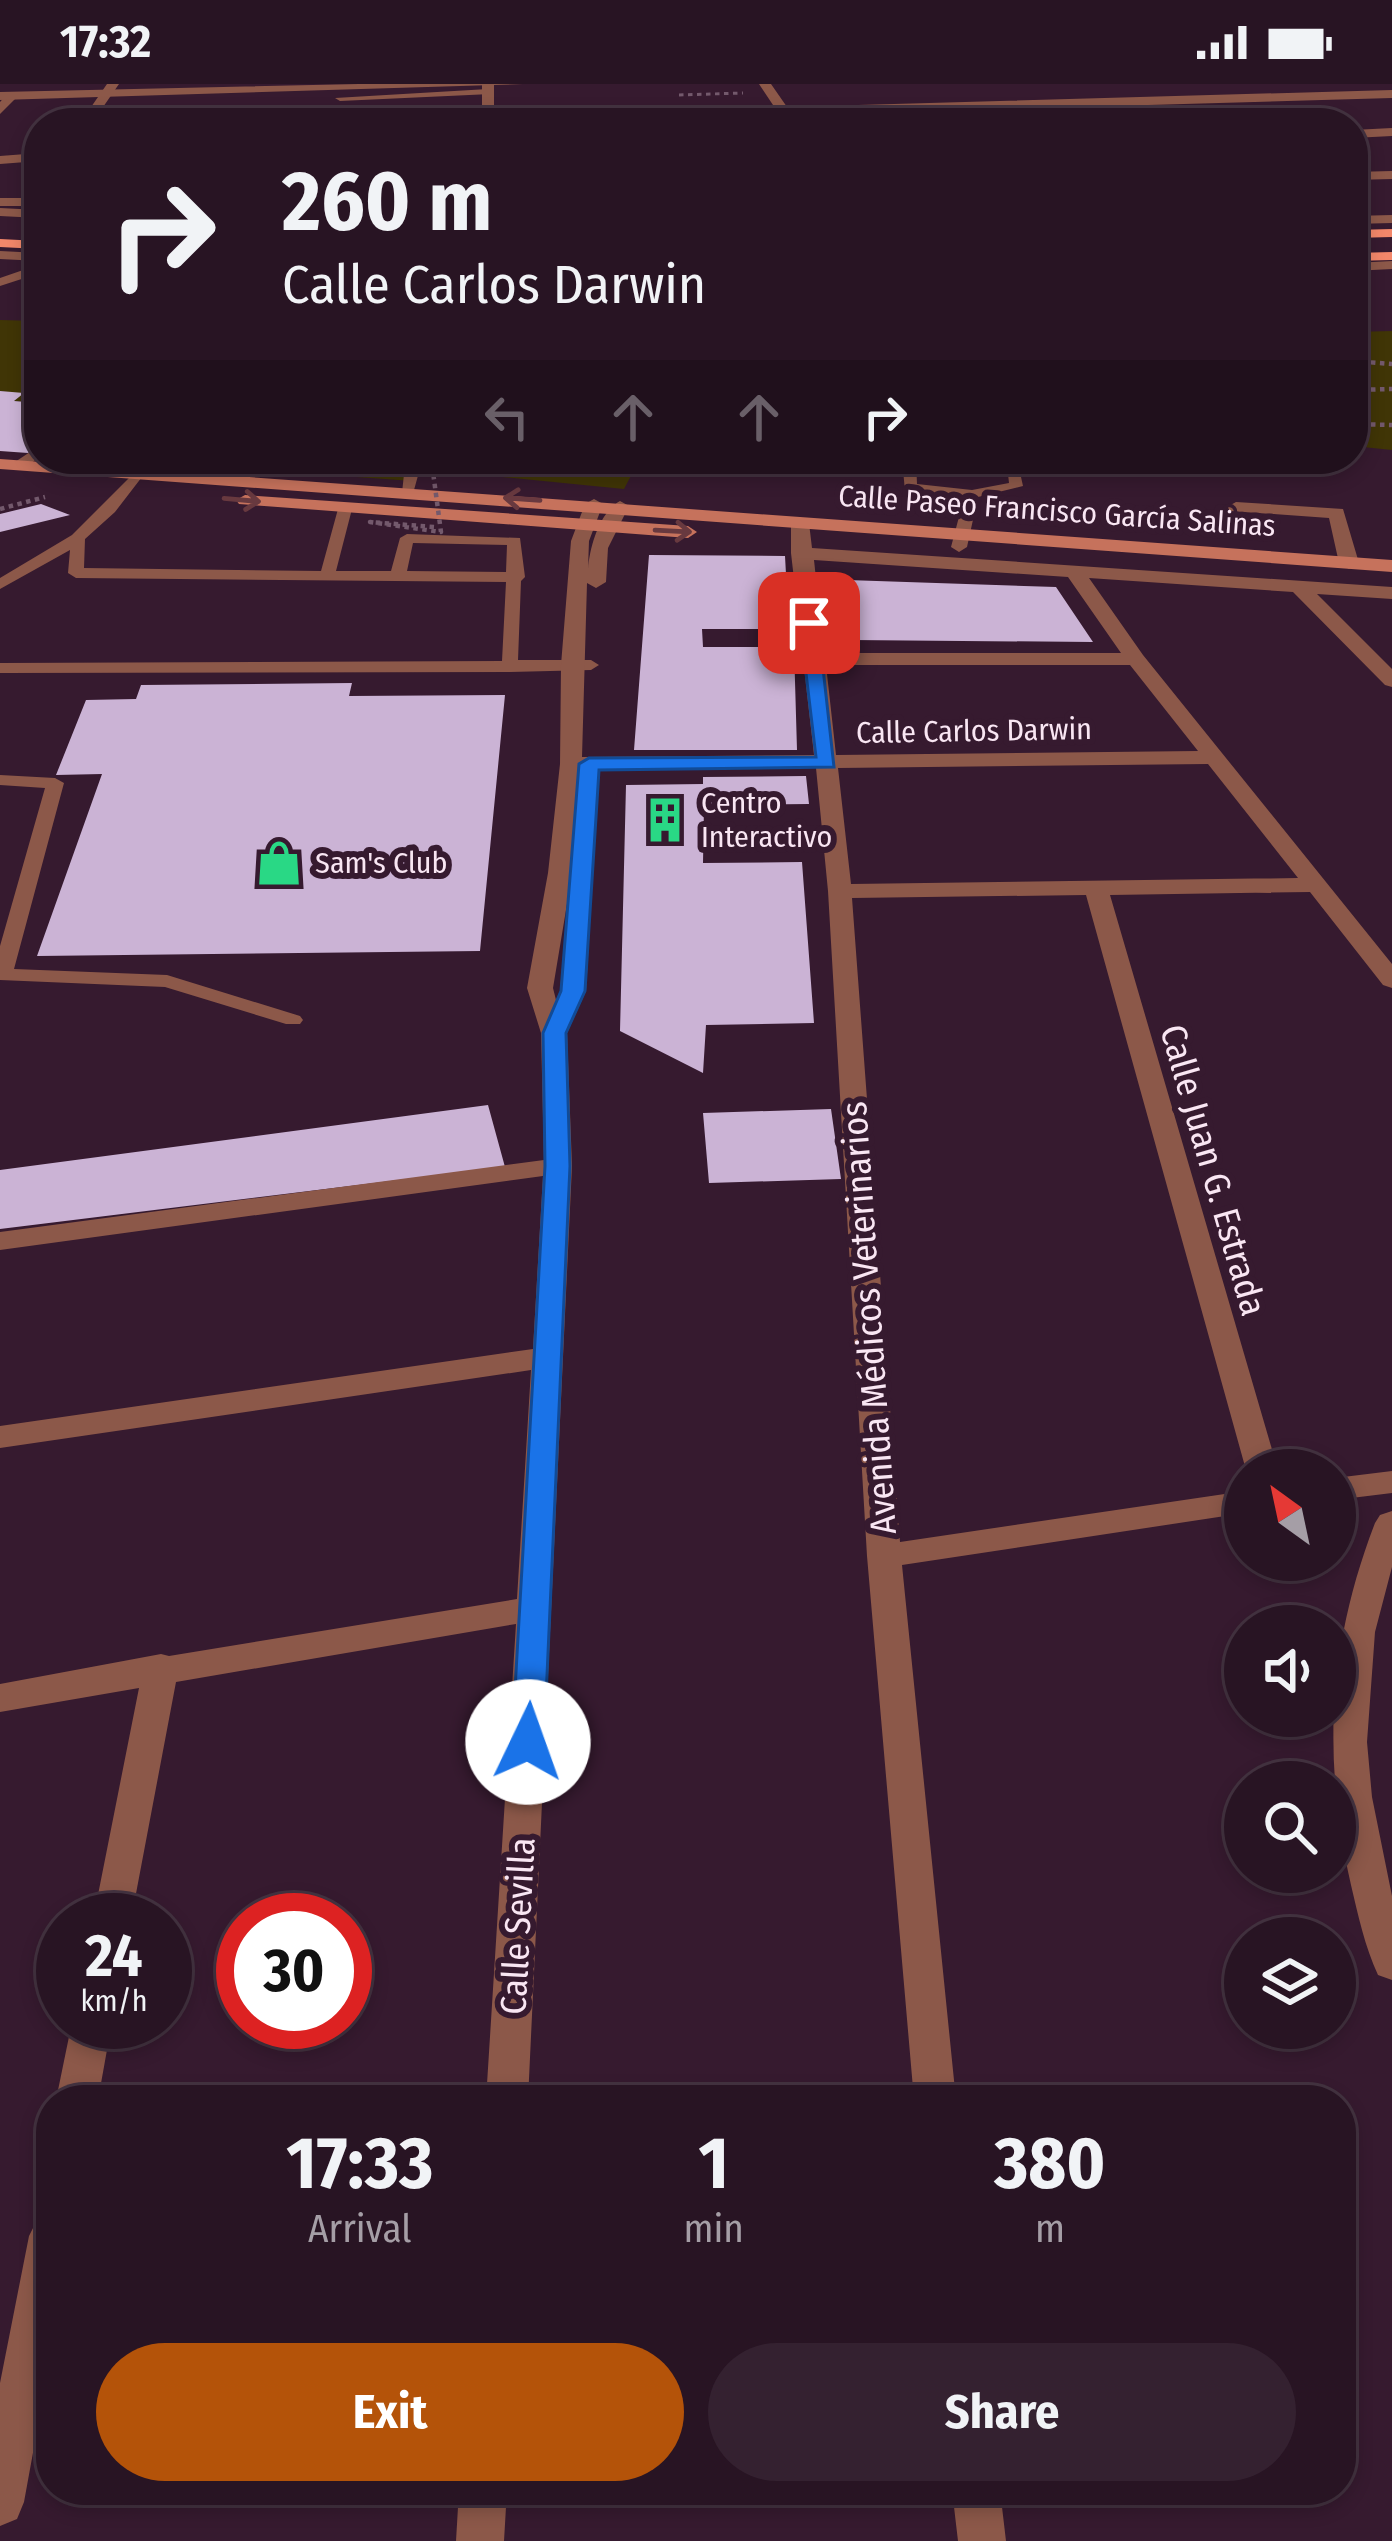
<!DOCTYPE html>
<html lang="en">
<head>
<meta charset="utf-8">
<style>
	:root { --surface:#281423; --page:#342130; --text:#f1f3f6; --muted:#a59ea6; --line:#443341; --accent:#b45309 }
	body { margin:0; font-family:"Fira Sans Condensed",sans-serif; background:var(--page); color:var(--text); height:100vh; display:flex; flex-direction:column; font-size:45px; white-space:nowrap }
	* { box-sizing:border-box; margin:0 }
	p { font-size:39px; color:var(--muted) }
	.icon { flex:none; width:66px; height:66px; fill:none; stroke:currentColor; stroke-width:2; stroke-linecap:round; stroke-linejoin:round }
	.map { position:relative; flex:1; overflow:hidden }
	.details { position:absolute; left:36px; top:2001px; width:1320px; height:420px; display:flex; flex-direction:column; background:var(--surface); border-radius:48px; box-shadow:0 6px 18px #0003,0 0 0 3px var(--line) }
	.details>* { flex:none }
	.hud { position:absolute; left:24px; top:24px; width:1344px; height:366px; border-radius:48px; box-shadow:0 6px 18px #0003,0 0 0 3px var(--line); background:#281423; color:var(--text); overflow:hidden }
	.needle { width:78px; rotate:327deg }
	.buttons { position:absolute; left:1224px; top:1365px; display:grid; gap:24px }
	.buttons a { display:grid; place-items:center; width:132px; height:132px; border-radius:50%; background:var(--surface); box-shadow:0 6px 18px #0003,0 0 0 3px var(--line); font-size:60px }
	.speed { position:absolute; left:36px; top:1809px; display:flex; gap:24px; font-size:60px; font-weight:700; text-align:center }
	.speed>* { display:grid; place-content:center; width:156px; height:156px; border-radius:50%; background:var(--surface); box-shadow:0 6px 18px #0003,0 0 0 3px var(--line); line-height:1 }
	.speed small { font-size:30px; font-weight:400 }
	.speed .limit { border:18px solid #d22; background:#fff; color:#111 }
	.pin { position:absolute; display:grid; place-items:center; width:102px; height:102px; color:#fff; margin:-51px; border-radius:24px; box-shadow:0 6px 18px #0006 }
	.me { position:absolute; width:132px; margin:-66px; rotate:3deg; stroke-linejoin:round; filter:drop-shadow(0 0 9px #0008) }
	.turn { display:flex; align-items:center; gap:42px; height:252px; padding:0 60px; font-size:54px }
	.turn .icon { width:156px; height:156px; stroke-width:2.5 }
	.turn b { display:block; font-size:84px; line-height:102px }
	.lanes { display:flex; align-items:center; height:114px; padding:0 60px; background:#0003; justify-content:center; gap:60px; direction:ltr }
	.lanes .off { opacity:.35 }
	.eta { display:flex; justify-content:space-evenly; align-items:center; height:204px; text-align:center }
	.eta b { font-size:72px; font-weight:700; line-height:84px }
	.button { display:flex; gap:24px; margin-top:auto; padding:24px 60px }
	.button a { flex:1; height:138px; border-radius:72px; background:var(--accent); color:#fff; font-size:48px; font-weight:700; line-height:138px; text-align:center }
	.button a+a { background:var(--page); color:var(--text) }
	.status { display:flex; justify-content:space-between; align-items:center; height:84px; padding:0 60px; background:var(--surface); direction:ltr }
	.status svg { height:33px; fill:currentColor }
	.map>svg:first-child { display:block }
	.green { fill:#403506 }
	.building { fill:#cbb3d5 }
	.lines { fill:none; stroke-linecap:round; stroke-linejoin:round }
	.path-far1 { stroke:#73596c; stroke-width:3; stroke-dasharray:4.5 4.5; stroke-linecap:butt }
	.path { stroke:#73596c; stroke-width:4.5; stroke-dasharray:4.5 4.5; stroke-linecap:butt }
	.service { fill:#8c5849; fill-rule:evenodd }
	.minor { fill:#8c5849; fill-rule:evenodd }
	.tertiary { fill:#8c5849; fill-rule:evenodd }
	.secondary { fill:#c6725c; fill-rule:evenodd }
	.primary { fill:#f3876a; fill-rule:evenodd }
	.path-bridge { stroke:#73596c; stroke-width:4.5; stroke-dasharray:4.5 4.5; stroke-linecap:butt }
	.oneway { stroke:#68393f }
	.route { fill:#1a73e8; stroke:#114b97; stroke-width:3 }
	.labels { text-anchor:middle; stroke-width:12; stroke-linejoin:round; paint-order:stroke }
	.far-street-label { font-size:30px; fill:#f9e6f3; stroke:#361a2f }
	.far-poi-label { font-size:30px; fill:#f9e6f3; stroke:#361a2f; text-anchor:start }
	.street-label { font-size:36px; fill:#f9e6f3; stroke:#361a2f }
</style>
</head>
<body>
<div class="status"><b>17:32</b><svg viewBox="0 0 49 12"><path d="M0 12V9h3v3zM5 12V6h3v6zM10 12V3h3v9zM15 12V0h3v12zM26 1h20v11H26zM47 4h2v5h-2z"/></svg></div>
<div class="map">
<svg width="1392" height="2457" viewBox="0 0 1392 2457">
	<rect width="100%" height="100%" fill="#361a2f"/>
	<path class="green" d="M0,236L39,237V319L14,317L22,310L0,307Z
		M1392,247V366L1353,362V248Z
		M205,375H789L752,384L671,377L633,388L624,405L422,385L413,397L199,382Z"/>
	<path class="building" d="M0,307L24,309L14,317L39,319V359L28,369L0,367Z
		M41,420L70,431L0,448V430Z
		M649,471L785,472L789,545H702L703,563H794L797,666H634Z
		M847,496L1056,503L1093,558L851,556Z
		M352,599L349,612L505,611L480,867L37,872L102,690L56,691L86,616L136,615L141,601Z
		M806,692L809,720L704,721L703,779L802,778L814,939L706,941L703,989L620,947L626,701L703,700V693Z
		M488,1021L505,1083L0,1145V1086Z
		M831,1025L841,1095L709,1099L703,1029Z"/>
	<g class="lines">
		<path class="path-far1" d="M679,11L743,9
			M514,32L598,30"/>
		<path class="path" d="M1353,277L1392,280
			M1353,306L1392,305
			M1353,340L1392,341
			M0,425L45,413"/>
		<path class="service" d="M488,5L491,10L340,17L335,14Z
			M39,176L37,190L0,202V194L29,184Z
			M1353,222L1359,226V232L1353,236Z
			M39,362V373L25,384H15V378Z
			M107,375H122L109,389H99L97,386Z
			M339,375L401,379L419,388L414,406L402,409L404,390L398,387L335,383L328,379Z
			M902,375H916L917,400L972,406L1009,399L1007,381L1000,375H1017L1023,402L978,413L967,463L959,468L951,463L964,414L905,407Z
			M138,385L145,389L115,428L85,455L84,484L321,487L338,425L345,421L352,425L336,487H391L400,454L407,450L520,454L525,493L521,497L518,576H591L599,581L591,586L510,588L0,589V579L502,577L506,498L76,494L68,489L70,466L0,505V494L72,451ZM413,459L507,461L506,488L407,487Z
			M0,691L55,694L64,699L14,885L167,891L300,932L303,936L300,940H286L165,903L0,896V862L45,704L0,701Z"/>
		<path class="minor" d="M107,0H119L92,39H80Z
			M759,0H771L787,23L1392,6V14L792,31L797,39H785Z
			M482,1H494V39H482Z
			M9,8L19,11L0,30V18Z
			M1392,44V52L1353,54V46Z
			M39,69V77L0,80V72Z
			M1392,87V95L1353,96V88Z
			M0,114H39V122H0Z
			M594,415L603,420L589,457L588,485C590,461 600,428 620,417L629,422L608,464L606,498L596,504L587,499L582,673L814,671L791,469V439L800,433L809,439L812,464L1392,503V515L1317,510L1392,585V603L1385,601L1293,508L1089,494L1143,571L1392,880V904L1383,901L1310,808L1110,811L1278,1386H1246L1086,811L852,814L900,1458L1245,1407V1429L902,1481L956,2016H914L867,1472L828,807L816,684L581,686L577,733H593L596,738L586,907L567,949L572,1082L528,2016H486L516,1540L176,1598L131,1836H93L139,1604L0,1628V1600L161,1570L169,1572L517,1515L531,1286L0,1364V1342L533,1265L543,1092L0,1166V1148L544,1076L541,949L527,904L548,789L560,680L561,581L571,457L585,420ZM814,476L1068,493L1121,569H824ZM826,581H1130L1198,667L836,671ZM1208,680L1298,794L851,800L838,684ZM568,814L560,907L556,916L553,904Z
			M1236,418L1343,425L1359,479L1349,485L1339,479L1329,434L1230,427L1227,423Z
			M1392,1387V1409L1335,1416V1394Z
			M1392,1427V1483L1375,1548L1367,1658L1372,1713L1392,1812V1896L1378,1891C1365,1863 1358,1831 1351,1801C1322,1675 1328,1561 1375,1439L1380,1431Z
			M72,1938H112L98,2016H56Z
			M51,2132V2270L24,2418L17,2435L0,2442V2299L29,2152L36,2138Z
			M459,2406H507L504,2457H456Z
			M952,2406H1000L1006,2457H958Z"/>
		<path class="tertiary" d="M359,0H523L0,16V8Z
			M0,124L39,126V134L0,132Z
			M1392,131V139L1353,140V132Z
			M0,167L39,169V177L0,175Z
			M1392,177V185L1353,187V179Z"/>
		<path class="secondary" d="M0,375L1392,476V488L0,385Z
			M245,411L688,442L697,448L688,454L239,420L236,416Z"/>
		<path class="primary" d="M1392,145V153L1353,154V146Z
			M0,155L39,157V165L0,163Z
			M1392,168V176L1353,177V169Z"/>
		<path class="path-bridge" d="M434,443L370,438L441,448L433,388L508,390L435,383"/>
	</g>
	<defs><path id="oneway-shaft" d="M-6 0H5M1.5-3L5.5 0L1.5 3" fill="none" stroke-width="1.6" stroke-linecap="round" stroke-linejoin="round" transform="scale(3)"/></defs>
	<g class="oneway">
		<use href="#oneway-shaft" transform="translate(522 415) rotate(-176)"/>
		<use href="#oneway-shaft" transform="translate(242 416) rotate(5)"/>
		<use href="#oneway-shaft" transform="translate(673 447) rotate(3)"/>
	</g>
	<path class="route" d="M809,534L818,539L834,683L599,686L585,907L566,949L570,1082L544,1658L540,1667L528,1671L516,1667L512,1658L545,1082L543,949L561,907L579,680L589,674L816,673L800,539Z"/>
	<defs>
		<g id="building-bare" transform="scale(3.6)"><path d="M-4-6H4V6H1V3H-1V6H-4ZM-2.5-4.3h1.7v1.8h-1.7ZM.8-4.3h1.7v1.8H.8ZM-2.5-1h1.7V.8h-1.7ZM.8-1h1.7V.8H.8Z" fill="#29d885" stroke="#361a2f" stroke-width="2.5" paint-order="stroke"/></g>
		<g id="shop-bare" transform="scale(3.6)"><path d="M-5-2.5h2.3a2.7 3.5 0 0 1 5.4 0H5L5.5 6h-11ZM-1.5-2.5h3a1.5 2.3 0 0 0-3 0Z" fill="#29d885" stroke="#361a2f" stroke-width="2.5" paint-order="stroke"/></g>
	</defs>
	<g fill-rule="evenodd">
		<use href="#building-bare" x="665" y="736"/>
		<use href="#shop-bare" x="279" y="779"/>
	</g>
	<g class="labels">
		<g class="far-street-label">
			<text transform="translate(1057 427) rotate(4)" y="10">Calle Paseo Francisco García Salinas</text>
			<text transform="translate(974 647) rotate(-1)" y="10">Calle Carlos Darwin</text>
		</g>
		<g class="far-poi-label">
			<text x="701" y="729">Centro<tspan x="701" dy="34">Interactivo</tspan></text>
			<text x="315" y="789">Sam's Club</text>
		</g>
		<g class="street-label">
			<text transform="translate(1214 1086) rotate(74)" y="13">Calle Juan G. Estrada</text>
			<text transform="translate(868 1234) rotate(-94)" y="13">Avenida Médicos Veterinarios</text>
			<text transform="translate(517 1842) rotate(-87)" y="13">Calle Sevilla</text>
		</g>
	</g>
</svg>
<div class="buttons">
<a><svg class="needle" viewBox="-14 -14 28 28"><path d="M0-13l5 13h-10z" fill="#e53935"/><path d="M0 13l5-13h-10z" fill="#a59ea6"/></svg></a>
<a><svg class="icon" aria-label="sound" viewBox="0 0 24 24"><path d="M4 9h4l5-4v14l-5-4H4zM17 9q2 3 0 6"/></svg></a>
<a><svg class="icon" aria-label="search" viewBox="0 0 24 24"><circle cx="10" cy="10" r="6"/><path d="M15 15l6 6"/></svg></a>
<a><svg class="icon" aria-label="layers" viewBox="0 0 24 24"><path d="M12 4l9 5-9 5-9-5zM3 14l9 5 9-5"/></svg></a>
</div>
<div class="speed"><div>24<small>km/h</small></div><div class="limit">30</div></div>
<div class="pin" style="left:809px;top:539px;background:#d93025"><svg class="icon" aria-label="arrive" viewBox="0 0 24 24"><path d="M6 21V4h12l-3 4 3 4H6"/></svg></div>
<svg class="me" style="left:528px;top:1658px" viewBox="-20 -20 40 40"><circle r="19" fill="#fff"/><path d="M0-13L10 11 0 6-10 11z" fill="#1a73e8"/></svg>
<div class="hud">
<div class="turn"><svg class="icon" aria-label="right" viewBox="0 0 24 24"><path d="M7 20v-9h11M14 6l5 5-5 5"/></svg><div><b>260 m</b>Calle Carlos Darwin</div></div>
<div class="lanes"><svg class="icon off" aria-label="left" viewBox="0 0 24 24"><path d="M17 20v-9H6M10 6l-5 5 5 5"/></svg><svg class="icon off" aria-label="ahead" viewBox="0 0 24 24"><path d="M12 20V5M6 11l6-6 6 6"/></svg><svg class="icon off" aria-label="ahead" viewBox="0 0 24 24"><path d="M12 20V5M6 11l6-6 6 6"/></svg><svg class="icon" aria-label="right" viewBox="0 0 24 24"><path d="M7 20v-9h11M14 6l5 5-5 5"/></svg></div>
</div>
<section class="details">
<div class="eta">
<div><b>17:33</b><p>Arrival</p></div>
<div><b>1</b><p>min</p></div>
<div><b>380</b><p>m</p></div>
</div>
<div class="button"><a>Exit</a><a>Share</a></div>
</section>
</div>
</body>
</html>
